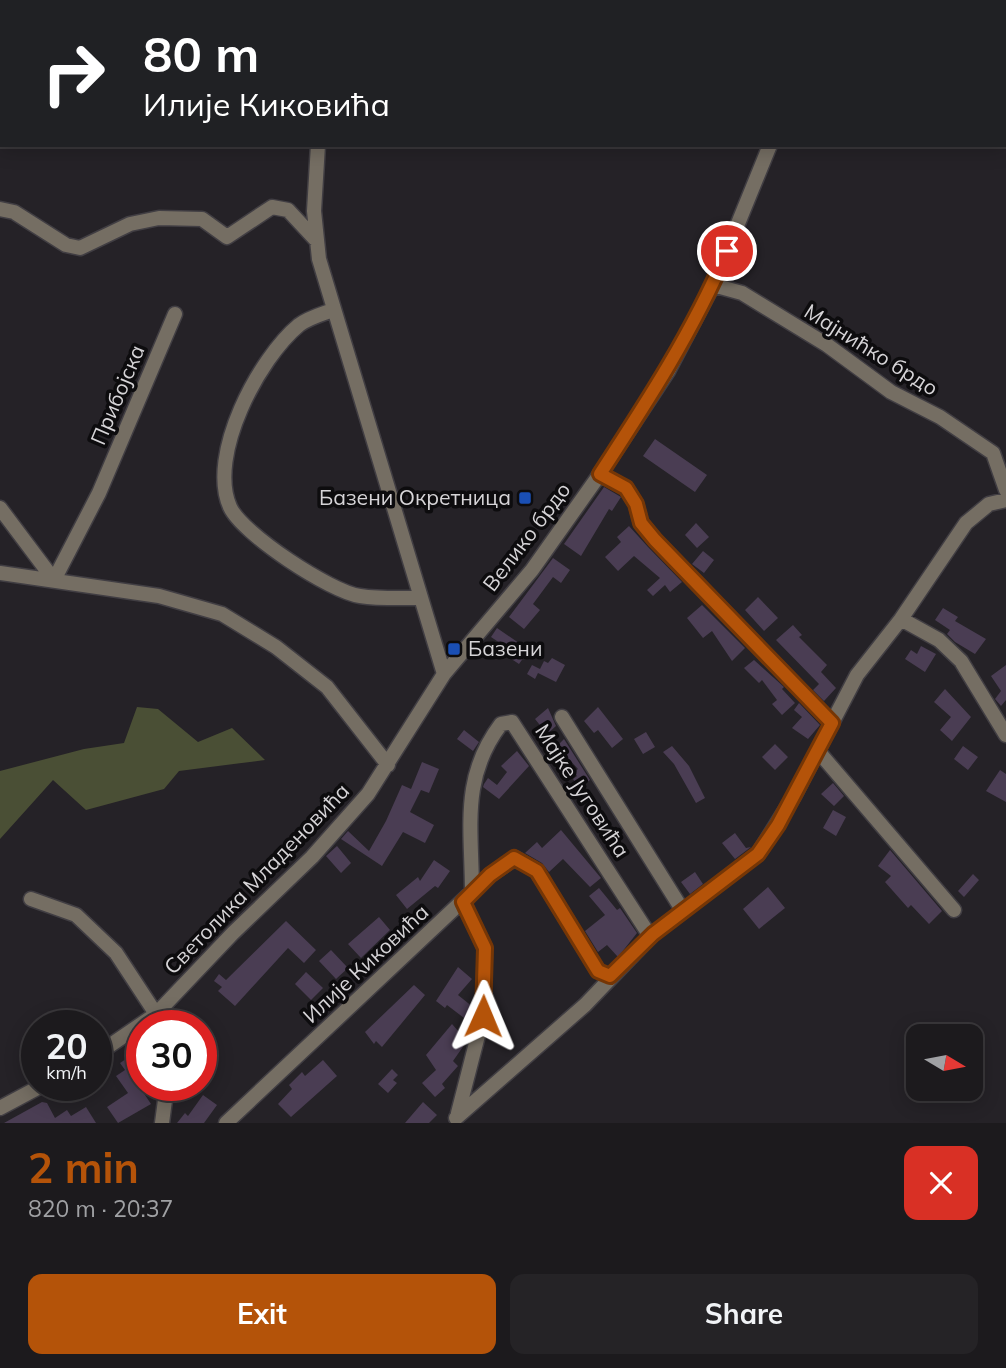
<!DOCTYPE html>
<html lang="en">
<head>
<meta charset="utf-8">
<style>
	:root { --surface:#1c1a1d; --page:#252326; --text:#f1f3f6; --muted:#a0a1a4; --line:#3a383b; --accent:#b45309 }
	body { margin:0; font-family:Mulish,sans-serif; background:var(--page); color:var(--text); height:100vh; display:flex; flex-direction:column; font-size:26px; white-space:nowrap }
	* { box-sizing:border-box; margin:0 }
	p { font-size:23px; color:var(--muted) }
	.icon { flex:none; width:38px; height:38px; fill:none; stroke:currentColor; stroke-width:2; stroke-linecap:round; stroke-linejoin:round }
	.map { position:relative; height:1123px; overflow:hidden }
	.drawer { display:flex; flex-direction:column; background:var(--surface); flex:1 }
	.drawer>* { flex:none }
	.hud { position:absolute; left:0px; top:0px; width:1006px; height:147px; box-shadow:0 4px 18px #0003,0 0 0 2px var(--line); background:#202124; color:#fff; overflow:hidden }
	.needle { width:46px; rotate:100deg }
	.tools { position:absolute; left:906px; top:1024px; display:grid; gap:14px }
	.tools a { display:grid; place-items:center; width:77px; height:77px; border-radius:14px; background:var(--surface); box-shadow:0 4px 18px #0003,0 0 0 2px var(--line); font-size:35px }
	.speed { position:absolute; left:21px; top:1010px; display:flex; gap:14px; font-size:35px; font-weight:700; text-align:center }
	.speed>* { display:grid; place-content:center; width:91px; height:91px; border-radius:50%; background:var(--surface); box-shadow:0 4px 18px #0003,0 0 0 2px var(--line); line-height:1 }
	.speed small { font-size:18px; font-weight:400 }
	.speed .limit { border:10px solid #d22; background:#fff; color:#111 }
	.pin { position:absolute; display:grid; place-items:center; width:60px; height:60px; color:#fff; margin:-30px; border:4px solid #fff; border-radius:50%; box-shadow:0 2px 7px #0007 }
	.me { position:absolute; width:77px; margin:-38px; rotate:1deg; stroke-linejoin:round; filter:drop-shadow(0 0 5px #0008) }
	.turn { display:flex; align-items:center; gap:24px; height:147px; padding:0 28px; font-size:32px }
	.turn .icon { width:91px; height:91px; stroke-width:2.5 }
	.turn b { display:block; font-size:49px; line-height:60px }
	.round { display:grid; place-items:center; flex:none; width:74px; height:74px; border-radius:14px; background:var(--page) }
	.head { display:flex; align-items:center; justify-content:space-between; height:119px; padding:0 28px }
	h1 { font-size:42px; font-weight:700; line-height:52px; color:var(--accent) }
	.button { display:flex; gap:14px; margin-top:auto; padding:14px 28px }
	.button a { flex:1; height:80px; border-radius:14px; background:var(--accent); color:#fff; font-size:28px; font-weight:700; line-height:80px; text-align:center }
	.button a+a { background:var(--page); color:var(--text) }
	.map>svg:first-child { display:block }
	.forest { fill:#4a4f35 }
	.building { fill:#4a3d53 }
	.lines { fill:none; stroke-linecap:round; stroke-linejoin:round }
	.minor-casing { stroke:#413e43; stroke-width:17 }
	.minor { stroke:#756e63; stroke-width:14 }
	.route-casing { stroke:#753606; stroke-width:18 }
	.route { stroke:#b45309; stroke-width:12 }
	.transit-dot { fill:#1a4fb4; stroke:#0d0c0e; stroke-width:2.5 }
	.labels { text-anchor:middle; stroke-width:7; stroke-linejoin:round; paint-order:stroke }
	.street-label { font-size:21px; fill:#d6d4d7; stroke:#0d0c0e }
	.poi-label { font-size:21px; fill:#d6d4d7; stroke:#0d0c0e; text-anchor:end }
</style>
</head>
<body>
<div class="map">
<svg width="1006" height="1123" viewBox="0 0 1006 1123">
	<rect width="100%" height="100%" fill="#252227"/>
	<path class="forest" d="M137,707L158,709L198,742L232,728L265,760L179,771L164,789L86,810L53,780L0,839V771L84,749L124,743Z"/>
	<path class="building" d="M655,439L707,475L695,492L643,456Z
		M604,487L621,497L612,511L609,509L581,556L564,544Z
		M696,523L709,537L697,548L685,535Z
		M629,526L648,547L682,582L670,592L665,585L653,596L647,590L660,578L634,556L618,571L605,557L621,542L617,537Z
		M703,551L714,560L704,573L692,564Z
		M553,558L570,570L561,583L553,577L533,604L540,610L524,629L509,617Z
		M758,597L778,618L764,631L745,610Z
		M702,605L745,648L732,661L712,631L703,638L687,618Z
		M943,608L958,617L955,621L986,639L975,654L955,642L947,634L950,630L935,620Z
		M793,625L802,635L799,637L827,665L821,672L836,688L824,701L813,690L819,684L776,640Z
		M497,628L529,650L519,664L496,649L500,643L491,637Z
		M921,646L936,654L925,672L905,659L911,650L917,654Z
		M552,658L565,665L556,682L538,673L535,679L527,674L532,665L540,669L544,661L548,663Z
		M754,660L784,687L782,689L795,703L782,715L772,704L777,700L762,680L759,683L744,668Z
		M1006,665V700L1001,706L995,699L1001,691L991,676Z
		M945,689L971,717L952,741L940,730L951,717L934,702Z
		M799,703L820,725L808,739L792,728L802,717L794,710Z
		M598,707L623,739L612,748L598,730L594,733L584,721Z
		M548,708L556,726L547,734L535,719Z
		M464,730L479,742L473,751L457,739Z
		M646,732L655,747L643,754L634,739Z
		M564,739L590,780L579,788L573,779L577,776L574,772L578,769L557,746Z
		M775,744L788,757L775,770L762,757Z
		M672,746L689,766L705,798L696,803L674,764L663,752Z
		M963,746L978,757L968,770L954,759Z
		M517,751L529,766L499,799L483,787L484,784L488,778L497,785L507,772L501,766Z
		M422,762L439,769L429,793L421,790L410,812L434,825L425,843L403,832L382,866L341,839L348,831L369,851L386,821L402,785L411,789Z
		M1000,770L1006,774V802L986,791Z
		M833,783L844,796L834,806L821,794Z
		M833,810L846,817L836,836L823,828Z
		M561,830L601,878L590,887L563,859L549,872L542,863L525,853L537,842L542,848Z
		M735,833L746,848L751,847L735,859L722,843Z
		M337,846L351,863L341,873L326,856Z
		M890,850L942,911L929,924L911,905L908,908L885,882L891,876L878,866Z
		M434,860L450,871L438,888L435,886L407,909L396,895L418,877L420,881Z
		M695,872L703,884L690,894L681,882Z
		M973,874L979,880L964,897L958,891Z
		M768,887L785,908L759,929L743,909Z
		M599,888L617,910L620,908L637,933L618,957L607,945L598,952L585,931L605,915L589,896Z
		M379,917L390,930L361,958L348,944Z
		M286,921L316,950L304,963L288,948L235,1006L218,991L222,987L214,981L219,974L226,980Z
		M331,950L348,968L336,979L319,961Z
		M458,967L472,979L458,995L473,1007L464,1018L447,1005L445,1008L436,1001Z
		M306,972L323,988L311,1000L295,984Z
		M414,985L425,995L382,1047L376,1041L374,1044L365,1032Z
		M452,1024L467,1041L453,1061L458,1066L442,1084L445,1088L435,1097L422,1083L436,1070L426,1055Z
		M132,1055L136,1060L142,1056V1080L137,1083L151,1104L118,1123L107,1107L128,1093L116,1076L125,1070L120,1063Z
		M323,1060L337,1076L291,1117L278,1104L292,1089L289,1085L302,1072L305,1076Z
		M392,1069L398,1075L393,1080L397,1083L388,1093L378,1084Z
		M203,1095L217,1105L204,1123H177L185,1113L188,1116Z
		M42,1102L47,1103L55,1118L67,1110L71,1116L86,1107L96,1123H4Z
		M423,1102L437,1115L429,1123H405Z"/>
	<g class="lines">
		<g class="minor-casing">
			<path id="minor" d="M353,2V0
				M829,2L830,0
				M318,145L314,211L319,259L444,674
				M0,209L14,212L66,245L80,248L130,224L159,218L202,219L227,237L272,207L288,210L315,239
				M713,285L770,145
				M333,310C322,314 308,318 299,325C259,358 207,455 230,507C242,534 331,592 360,596C379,599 400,598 419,598
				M600,474L626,488L636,504L641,523L655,540L832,723
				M0,508L54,580L99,493L175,314
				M0,573L159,596L222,614L276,647L327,687L388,765
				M901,619L939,640L961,661L1006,735
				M562,717L683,911
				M818,751L954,910
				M472,893C472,829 460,778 501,724L512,722L650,936
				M31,899L76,915L116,953L156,1014L158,1026
				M96,1055L156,1014L233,933L312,857L368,794L444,674L532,570L600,474L668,371L713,285L742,293L827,345L891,392L940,417L993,453L1006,490
				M0,1108L43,1085
				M458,1113L483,1016L485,948L463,902
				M456,1118L585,1005L653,934L758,854L794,796L857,675L901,619L966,523L989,504L1006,500
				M162,1123L167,1085
				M226,1123L490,875L515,858L537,871L598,971L610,976"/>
		</g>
		<use href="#minor" class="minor"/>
	</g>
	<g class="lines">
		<g class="route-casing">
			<path id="route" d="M483,1016L485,948L463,902L490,875L514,858L537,871L598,971L610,976L653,934L758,854L778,825L832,723L655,540L641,523L636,504L626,488L600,474C647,402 694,330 727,251"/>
		</g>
		<use href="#route" class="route"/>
	</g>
	<g class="transit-dot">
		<rect x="518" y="491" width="14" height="14" rx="3.5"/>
		<rect x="447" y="642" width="14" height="14" rx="3.5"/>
	</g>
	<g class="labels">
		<g class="street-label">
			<text transform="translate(871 350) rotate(32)" y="7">Мајнићко брдо</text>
			<text transform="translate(118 395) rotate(-67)" y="7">Прибојска</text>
			<text transform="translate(527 537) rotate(-53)" y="7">Велико брдо</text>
			<text transform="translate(582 791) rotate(57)" y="7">Мајке Југовића</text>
			<text transform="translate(257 879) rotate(-46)" y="7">Светолика Младеновића</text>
			<text transform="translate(366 964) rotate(-43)" y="7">Илије Киковића</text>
		</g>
		<g class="poi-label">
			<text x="511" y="505">Базени Окретница</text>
			<text x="468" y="656" text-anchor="start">Базени</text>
		</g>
	</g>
</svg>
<div class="tools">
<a><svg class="needle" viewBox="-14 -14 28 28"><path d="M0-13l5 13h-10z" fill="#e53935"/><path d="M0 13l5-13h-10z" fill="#a0a1a4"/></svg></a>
</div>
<div class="speed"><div>20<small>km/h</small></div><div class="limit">30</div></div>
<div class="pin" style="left:727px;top:251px;background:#d93025"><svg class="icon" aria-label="arrive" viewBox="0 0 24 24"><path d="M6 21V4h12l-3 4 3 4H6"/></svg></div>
<svg class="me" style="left:483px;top:1016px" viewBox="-20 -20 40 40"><path d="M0-17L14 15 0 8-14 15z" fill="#b45309" stroke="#fff" stroke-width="4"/></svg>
<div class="hud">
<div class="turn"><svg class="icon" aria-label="right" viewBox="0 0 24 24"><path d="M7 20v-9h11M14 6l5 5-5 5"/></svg><div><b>80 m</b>Илије Киковића</div></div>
</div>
</div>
<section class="drawer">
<div class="head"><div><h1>2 min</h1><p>820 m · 20:37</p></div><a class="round" style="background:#d93025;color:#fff"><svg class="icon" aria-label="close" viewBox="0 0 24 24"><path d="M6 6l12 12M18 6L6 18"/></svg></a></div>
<div class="button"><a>Exit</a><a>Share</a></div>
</section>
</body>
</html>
